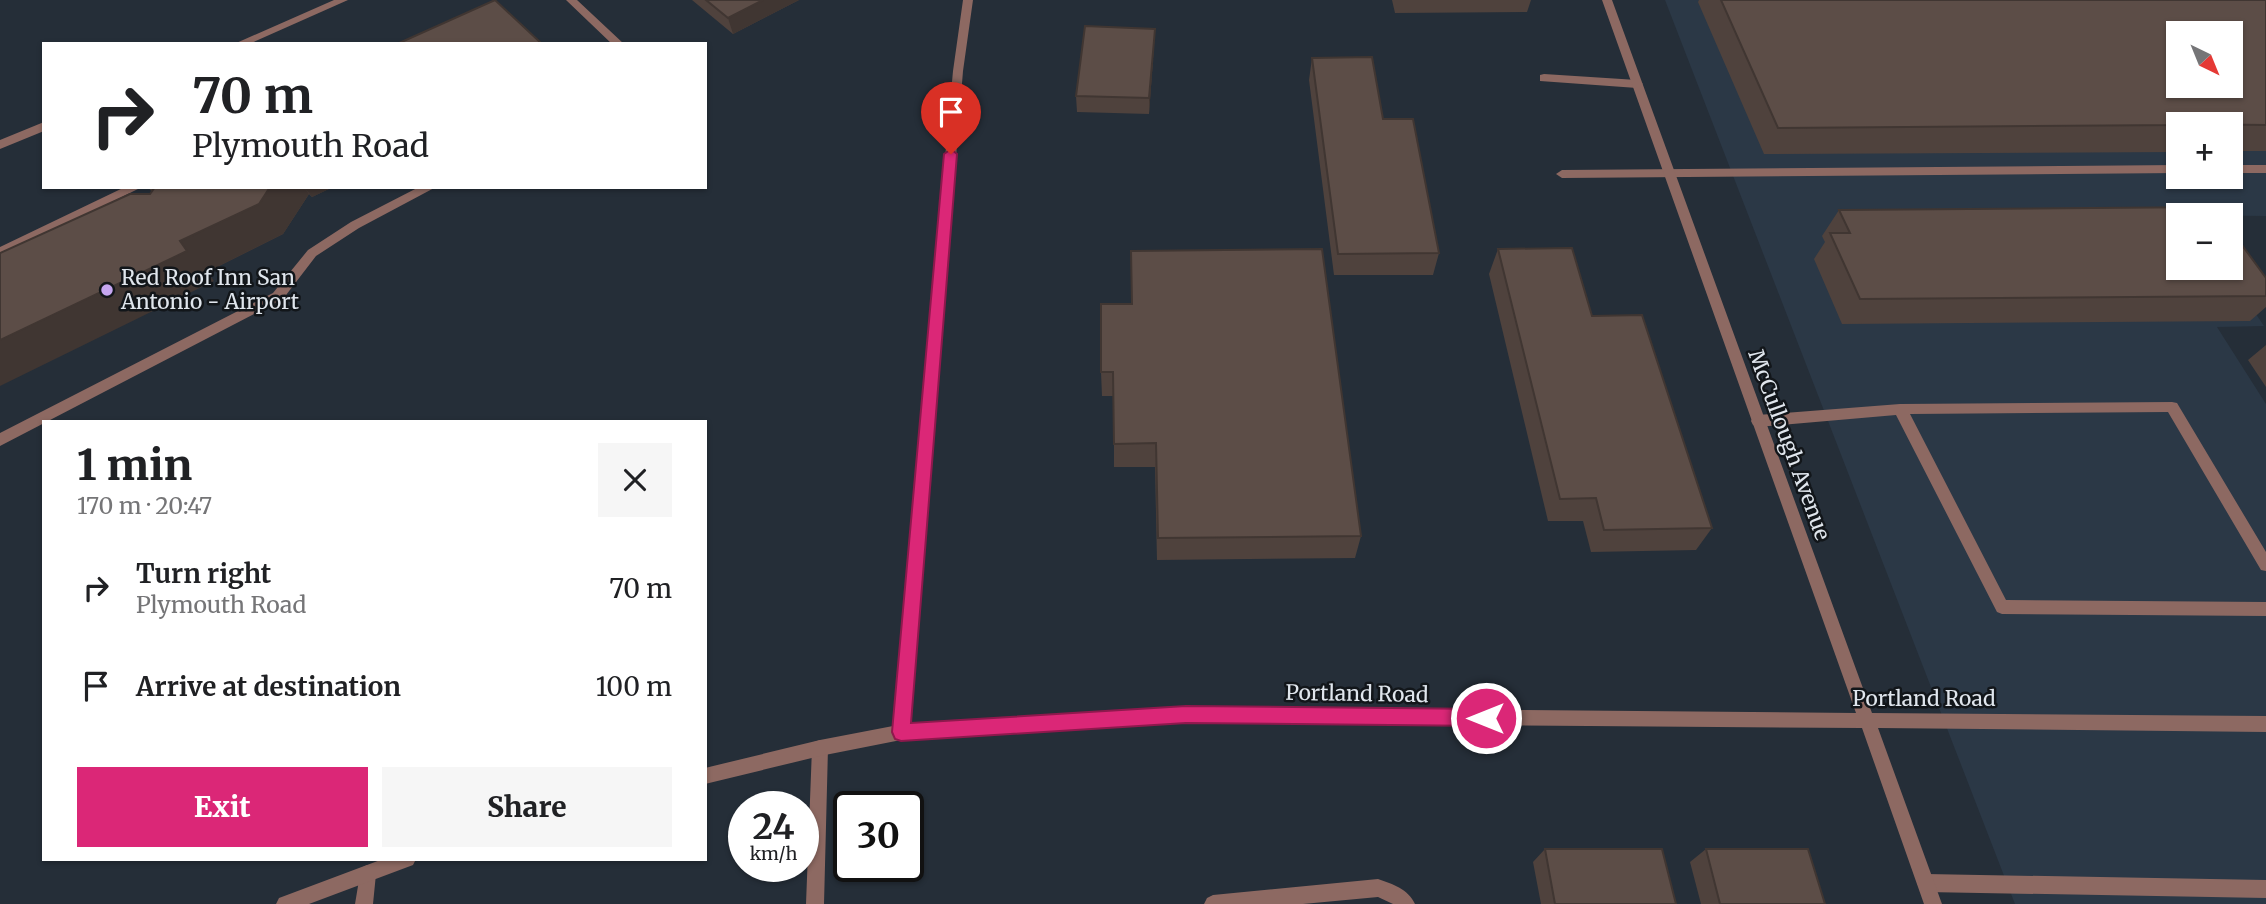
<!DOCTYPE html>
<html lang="en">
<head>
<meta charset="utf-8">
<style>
	:root { --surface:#fff; --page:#f6f6f6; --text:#202124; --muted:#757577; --accent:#db2777 }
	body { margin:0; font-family:Merriweather,serif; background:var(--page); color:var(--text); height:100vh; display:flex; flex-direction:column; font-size:26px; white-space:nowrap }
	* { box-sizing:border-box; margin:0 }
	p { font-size:23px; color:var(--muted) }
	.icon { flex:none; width:38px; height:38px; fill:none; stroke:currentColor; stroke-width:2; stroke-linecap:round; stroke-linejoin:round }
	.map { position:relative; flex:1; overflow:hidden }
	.details { position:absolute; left:42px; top:420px; width:665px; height:441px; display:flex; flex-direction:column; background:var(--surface); border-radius:0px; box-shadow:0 2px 5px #0004 }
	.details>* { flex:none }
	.hud { position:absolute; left:42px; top:42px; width:665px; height:147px; border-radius:0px; box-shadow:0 2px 5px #0004; background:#fff; color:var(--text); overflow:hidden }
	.needle { width:46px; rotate:137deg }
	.buttons { position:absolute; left:2166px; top:21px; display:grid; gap:14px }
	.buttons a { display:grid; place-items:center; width:77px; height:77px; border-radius:0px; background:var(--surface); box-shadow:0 2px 5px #0004; font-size:35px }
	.speed { position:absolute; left:728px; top:791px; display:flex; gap:14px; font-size:35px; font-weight:700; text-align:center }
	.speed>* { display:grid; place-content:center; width:91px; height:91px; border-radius:50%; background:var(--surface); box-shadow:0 2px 5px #0004; line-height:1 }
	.speed small { font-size:18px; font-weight:400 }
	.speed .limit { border:4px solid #111; border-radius:10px; background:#fff; color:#111 }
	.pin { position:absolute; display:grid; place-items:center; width:60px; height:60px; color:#fff; margin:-72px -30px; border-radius:50% 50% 50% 0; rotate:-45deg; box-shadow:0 0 7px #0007 }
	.pin .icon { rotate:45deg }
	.me { position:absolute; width:77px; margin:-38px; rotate:270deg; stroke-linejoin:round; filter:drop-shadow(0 0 5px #0008) }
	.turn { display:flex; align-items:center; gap:24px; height:147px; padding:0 35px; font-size:32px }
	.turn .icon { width:91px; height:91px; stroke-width:2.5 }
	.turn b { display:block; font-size:49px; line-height:60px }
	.round { display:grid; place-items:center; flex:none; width:74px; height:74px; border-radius:0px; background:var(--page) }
	.summary { display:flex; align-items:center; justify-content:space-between; height:119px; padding:0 35px }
	h1 { font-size:42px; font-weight:800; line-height:52px }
	.cta { display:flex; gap:14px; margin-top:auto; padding:14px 35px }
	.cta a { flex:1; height:80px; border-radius:0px; background:var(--accent); color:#fff; font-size:28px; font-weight:800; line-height:80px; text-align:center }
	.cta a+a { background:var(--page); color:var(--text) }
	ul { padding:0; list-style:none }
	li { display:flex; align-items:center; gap:21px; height:98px; padding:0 35px }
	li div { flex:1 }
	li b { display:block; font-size:26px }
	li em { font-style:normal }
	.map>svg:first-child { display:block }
	.built { fill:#2b3846; fill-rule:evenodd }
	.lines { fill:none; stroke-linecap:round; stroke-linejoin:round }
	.lane { fill:#8d6962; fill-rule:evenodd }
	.street { fill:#8d6962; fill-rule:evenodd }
	.wall { fill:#4f423d }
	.shaded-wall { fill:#403632 }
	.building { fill:#5c4d47; stroke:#403632; stroke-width:2; fill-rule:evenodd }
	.route { fill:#db2777; stroke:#8e194d; stroke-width:2 }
	.poi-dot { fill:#c6a6f0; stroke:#12161a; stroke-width:2.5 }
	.labels { text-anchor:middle; stroke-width:5; stroke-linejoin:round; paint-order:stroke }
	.poi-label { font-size:21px; fill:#e0e6ed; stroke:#12161a; text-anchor:start }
	.street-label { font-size:21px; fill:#e0e6ed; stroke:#12161a }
</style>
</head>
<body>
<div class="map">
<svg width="2266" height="904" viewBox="0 0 2266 904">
	<rect width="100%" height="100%" fill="#252e38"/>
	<path class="built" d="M1665,0H2266V216L2179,215V268H2225L2264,326L2217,327L2266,404V904H2015ZM2179,33H2231V86H2179ZM2179,124H2231V177H2179Z"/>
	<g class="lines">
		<path class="lane" d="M566,0H577L624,44H612Z
			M1544,74L1637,80L1643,84L1637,88L1540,81V75Z
			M2179,165V173L1562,178L1556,174L1562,170Z
			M2231,165H2266V173H2231Z
			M125,187H142L0,257V247Z
			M419,187H436L359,228L316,256L283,299L0,446V433L273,293L308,250L351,222Z
			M2172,402L2177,403L2266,552V571L2261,570L2168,412L1910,414L2006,600L2266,602V616L2002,614L1997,612L1896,415L1758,427L1753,425L1751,421L1753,417L1758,415L1900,404Z
			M820,740L826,742L828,748L824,904H806L812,748L814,742Z
			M367,865L373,868L376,874L373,904H355L361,868Z
			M1926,874L2266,880V898L1926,892L1920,889L1917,883L1920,877Z
			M1378,879C1393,884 1408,889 1415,904H1393L1378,897L1303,904H1204L1207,898L1213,895Z"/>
		<path class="street" d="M334,0H348L249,44H234Z
			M963,0H973L963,71L910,724L1186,707L1856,713L1602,0H1612L1872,713L2266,716V732L1878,728L1942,904H1924L1862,728L1186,723L901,740L820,756L705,784V768L820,740L893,726L953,71Z
			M44,122V131L0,149V140Z
			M383,859H416L413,865L309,904H276L279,898Z"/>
	</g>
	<path class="wall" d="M692,0H799L733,34Z
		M1392,0H1531L1527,12L1395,13Z
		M1699,0H2266V151H2231V124H2179V152L1764,154L1698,2Z
		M1154,45L1149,114L1077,112L1076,96Z
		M1312,58L1383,119L1439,253L1433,275H1334L1309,80Z
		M148,187H333L312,197L309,194L283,234L207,272L214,281L150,194L152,192Z
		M1839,210L2266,278V307L2250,321L1842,324L1814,259L1825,242L1822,236Z
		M1498,249L1592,316L1712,528L1696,550L1591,552L1583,521H1548L1489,274Z
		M1132,304L1361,536L1355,558L1157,560L1155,467H1114V396H1102L1101,372Z
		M2266,345V387L2248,360Z
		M1545,849L1676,904H1541L1533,862Z
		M1706,849L1825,904H1701L1690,862Z"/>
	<path class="shaded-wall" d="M763,0H799L733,34L728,18Z
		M1155,29L1154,45L1149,114V98Z
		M270,187H304L309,194L283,234L207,272L214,281L0,386V340L180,241Z
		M304,187H333L312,197Z"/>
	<path class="building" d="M495,0L542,44H397Z
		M706,0H763L728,18Z
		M1721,0H2266V125L2179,124V125L1778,128ZM2179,33H2231V86H2179Z
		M1085,26L1155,29L1149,98L1076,96Z
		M1372,57L1383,119H1413L1439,253L1338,254L1312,58Z
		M155,187H270L259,204L180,241L187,251L0,340V253L130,194H150Z
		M2215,207L2221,215H2179V268H2231V230L2266,278V296L1860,299L1830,233H1850L1839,210Z
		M1572,248L1592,316L1642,315L1712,528L1604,530L1596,498L1560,499L1498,249Z
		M1322,249L1361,536L1158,538L1156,443L1114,444L1113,372H1101V304H1132L1131,251Z
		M1545,849H1662L1676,904H1555Z
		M1706,849H1808L1825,904H1720Z"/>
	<path class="route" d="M951,149L957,154L911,723L1186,706L1486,709L1492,711L1495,718L1492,724L1486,726L1186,723L901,741L895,739L892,732L944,154Z"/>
	<circle class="poi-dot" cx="107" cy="290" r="7"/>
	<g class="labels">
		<g class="poi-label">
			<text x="121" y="285">Red Roof Inn San<tspan x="121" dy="24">Antonio - Airport</tspan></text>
		</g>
		<g class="street-label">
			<text transform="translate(1789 445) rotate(70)" y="7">McCullough Avenue</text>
			<text transform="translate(1357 694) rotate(1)" y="7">Portland Road</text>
			<text x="1924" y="706">Portland Road</text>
		</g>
	</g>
</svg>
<div class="buttons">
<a><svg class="needle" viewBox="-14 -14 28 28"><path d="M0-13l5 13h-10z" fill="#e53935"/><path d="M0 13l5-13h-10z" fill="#757577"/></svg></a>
<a>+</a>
<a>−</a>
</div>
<div class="speed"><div>24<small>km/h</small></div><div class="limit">30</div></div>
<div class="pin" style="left:951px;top:154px;background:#d93025"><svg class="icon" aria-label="arrive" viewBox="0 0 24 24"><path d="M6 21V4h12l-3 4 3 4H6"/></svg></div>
<svg class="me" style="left:1486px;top:718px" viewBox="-20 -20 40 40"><circle r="17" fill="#db2777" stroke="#fff" stroke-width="3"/><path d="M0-11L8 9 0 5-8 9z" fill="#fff"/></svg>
<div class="hud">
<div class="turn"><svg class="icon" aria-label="right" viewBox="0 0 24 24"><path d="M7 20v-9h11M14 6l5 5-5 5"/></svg><div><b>70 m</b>Plymouth Road</div></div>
</div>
<section class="details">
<div class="summary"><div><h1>1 min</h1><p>170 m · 20:47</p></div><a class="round"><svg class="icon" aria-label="close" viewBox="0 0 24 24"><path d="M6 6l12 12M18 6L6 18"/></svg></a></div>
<ul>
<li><svg class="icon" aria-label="right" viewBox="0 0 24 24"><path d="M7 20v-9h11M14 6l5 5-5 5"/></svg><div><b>Turn right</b><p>Plymouth Road</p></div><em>70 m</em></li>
<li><svg class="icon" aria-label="arrive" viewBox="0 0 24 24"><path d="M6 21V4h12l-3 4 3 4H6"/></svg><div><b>Arrive at destination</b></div><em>100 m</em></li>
</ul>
<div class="cta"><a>Exit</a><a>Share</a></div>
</section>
</div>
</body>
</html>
